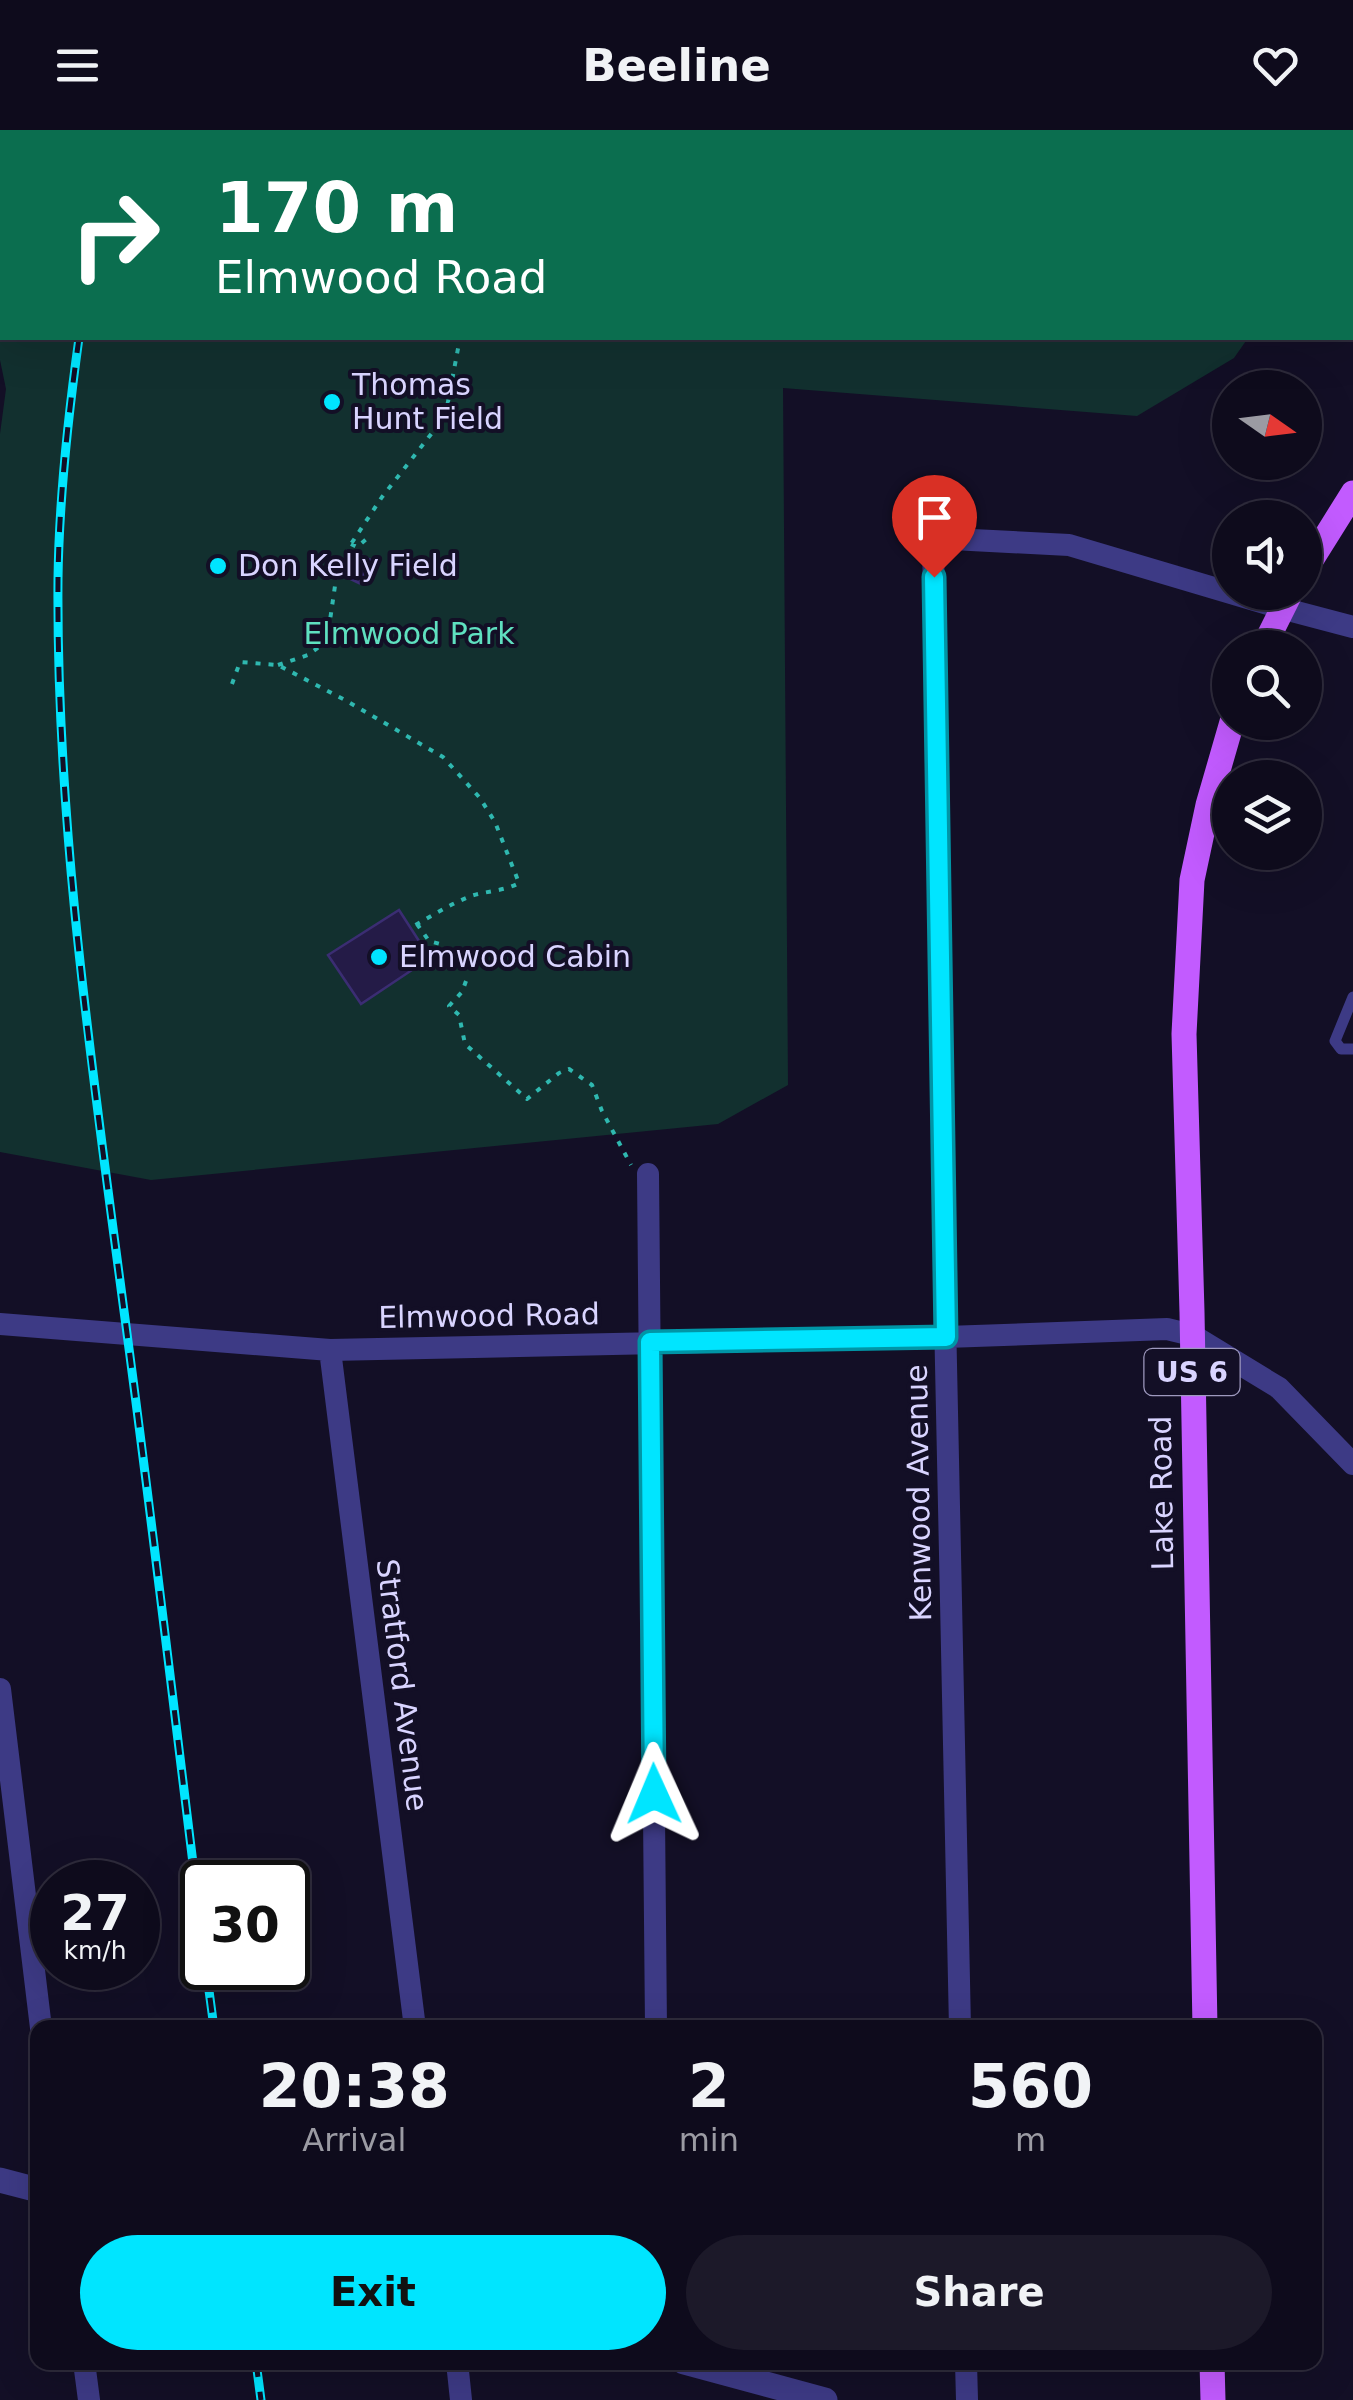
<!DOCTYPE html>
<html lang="en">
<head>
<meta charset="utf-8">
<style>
	:root { --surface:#0e0b1c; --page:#1c1929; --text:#f1f3f6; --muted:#9b9ba3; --line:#2e2b3b; --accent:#00e5ff }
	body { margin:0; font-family:"DejaVu Sans",sans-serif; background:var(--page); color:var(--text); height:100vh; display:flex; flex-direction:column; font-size:38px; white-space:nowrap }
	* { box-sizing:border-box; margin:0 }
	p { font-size:32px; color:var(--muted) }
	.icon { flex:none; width:55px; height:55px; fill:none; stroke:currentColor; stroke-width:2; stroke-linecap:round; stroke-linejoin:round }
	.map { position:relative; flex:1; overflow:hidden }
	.sheet { position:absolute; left:30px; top:1890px; width:1292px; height:350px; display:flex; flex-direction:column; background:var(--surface); border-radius:20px; box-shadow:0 10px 40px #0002,0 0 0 2px var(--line) }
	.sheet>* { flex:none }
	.top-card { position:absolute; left:0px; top:0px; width:1355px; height:210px; box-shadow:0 10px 40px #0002,0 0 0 2px var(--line); background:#0b6e4f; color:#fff; overflow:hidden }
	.needle { width:65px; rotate:104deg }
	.fabs { position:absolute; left:1212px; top:240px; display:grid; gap:20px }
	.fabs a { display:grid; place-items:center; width:110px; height:110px; border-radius:50%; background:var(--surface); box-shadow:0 10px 40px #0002,0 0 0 2px var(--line); font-size:50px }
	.speed { position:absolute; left:30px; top:1730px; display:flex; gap:20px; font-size:50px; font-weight:700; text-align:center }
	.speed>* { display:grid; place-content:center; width:130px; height:130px; border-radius:50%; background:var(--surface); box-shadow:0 10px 40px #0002,0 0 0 2px var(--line); line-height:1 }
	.speed small { font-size:25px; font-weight:400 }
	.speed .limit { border:5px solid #111; border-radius:15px; background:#fff; color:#111 }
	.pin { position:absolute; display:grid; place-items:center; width:85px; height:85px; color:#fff; margin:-102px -42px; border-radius:50% 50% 50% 0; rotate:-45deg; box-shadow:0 0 10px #0007 }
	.pin .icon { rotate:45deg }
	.me { position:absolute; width:110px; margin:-55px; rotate:359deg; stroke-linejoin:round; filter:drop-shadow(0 0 8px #0008) }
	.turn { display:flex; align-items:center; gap:35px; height:210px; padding:0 50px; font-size:45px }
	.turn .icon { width:130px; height:130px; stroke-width:2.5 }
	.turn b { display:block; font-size:70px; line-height:85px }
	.eta { display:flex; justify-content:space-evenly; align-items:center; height:170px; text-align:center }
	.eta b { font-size:60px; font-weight:700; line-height:70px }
	.cta { display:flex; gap:20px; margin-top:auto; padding:20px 50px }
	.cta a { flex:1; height:115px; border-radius:60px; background:var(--accent); color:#111; font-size:40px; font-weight:700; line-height:115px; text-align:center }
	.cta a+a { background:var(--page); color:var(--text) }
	header { display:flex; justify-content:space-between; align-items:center; height:130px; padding:0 50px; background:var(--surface); font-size:45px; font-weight:700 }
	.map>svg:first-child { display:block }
	.green { fill:#12302f }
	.building { fill:#241b47; stroke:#3b2d73; stroke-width:2.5 }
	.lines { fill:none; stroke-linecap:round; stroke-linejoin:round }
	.path { stroke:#2fb8b0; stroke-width:4; stroke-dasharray:5 8; stroke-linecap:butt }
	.service { stroke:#3d3a85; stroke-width:11 }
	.minor { stroke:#3d3a85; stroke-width:22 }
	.tertiary { stroke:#3d3a85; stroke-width:25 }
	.primary { stroke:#c25bff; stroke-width:25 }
	.rail-casing { stroke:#00e5ff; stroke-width:9 }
	.rail { stroke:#130f26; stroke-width:5; stroke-dasharray:15; stroke-linecap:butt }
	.route-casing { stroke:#0095a6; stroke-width:25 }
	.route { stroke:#00e5ff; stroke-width:18 }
	.poi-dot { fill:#00e5ff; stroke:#130f26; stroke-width:4 }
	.labels { text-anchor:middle; stroke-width:8; stroke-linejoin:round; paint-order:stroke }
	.shield { fill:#130f26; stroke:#9e99be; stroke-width:2.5 }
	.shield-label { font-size:28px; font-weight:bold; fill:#d9d4ff }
	.poi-label { font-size:30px; fill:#d9d4ff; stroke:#130f26; text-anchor:start }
	.park-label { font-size:30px; fill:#5fe0c0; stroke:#130f26 }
	.street-label { font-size:30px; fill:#d9d4ff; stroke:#130f26 }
</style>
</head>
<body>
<header><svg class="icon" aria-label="menu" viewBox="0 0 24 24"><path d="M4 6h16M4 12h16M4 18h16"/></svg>Beeline<svg class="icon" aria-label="heart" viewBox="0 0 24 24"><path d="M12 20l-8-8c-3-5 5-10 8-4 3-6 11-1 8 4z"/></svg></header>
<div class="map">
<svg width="1353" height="2270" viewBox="0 0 1353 2270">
	<rect width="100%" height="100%" fill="#130f26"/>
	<path class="green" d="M3,0H781V2H2V208H1248L1234,228L1137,286L783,258L788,955L718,994L151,1050L0,1022V304L6,259L0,230V8Z"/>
	<path class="building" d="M354,422L371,430L359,453L342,445Z
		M399,780L430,828L361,874L328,825Z"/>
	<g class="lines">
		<path class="path" d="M351,414L357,417L371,405
			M278,535L308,525L319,517L328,504L336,449L351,414L382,367L439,294L447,277L460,208
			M232,554L240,532L278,535L345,570L443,627L480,668L495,692L519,753C505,761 486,761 471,766C450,774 430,787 410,798
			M417,794L429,811L444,815
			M466,851L462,862L449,876L459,885L465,914L527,969L559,943L569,939L592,955L602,981L631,1035"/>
		<path class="service" d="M891,0L892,2
			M1353,867L1335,911L1341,919H1353"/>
		<path class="minor" d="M648,1044L656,1898
			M0,1194L330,1220L946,1207L1167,1199L1192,1205L1279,1258L1353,1334
			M330,1220L415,1898
			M0,1559L41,1898
			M960,1898L945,1187L933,408L1069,415L1281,478L1353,497
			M84,2232L89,2270
			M457,2232L461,2270
			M966,2232L967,2270"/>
		<path class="tertiary" d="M0,2050L38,2060
			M684,2232L825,2270"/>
		<path class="primary" d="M1305,440L1353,363
			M1263,518L1291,462
			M1205,1898L1192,1182L1184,904L1192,750L1208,675L1232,592
			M1212,2232L1213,2270"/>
		<g class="rail-casing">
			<path id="rail" d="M104,2V0
				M79,208C68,287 59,369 58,449C56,694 92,938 124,1181C152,1389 176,1598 202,1806
				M206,1838L214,1898
				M256,2232L261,2270"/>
		</g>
		<use href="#rail" class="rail"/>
	</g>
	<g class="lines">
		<g class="route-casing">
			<path id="route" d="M654,1664L650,1212L946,1207L934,447"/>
		</g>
		<use href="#route" class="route"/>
	</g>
	<g class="poi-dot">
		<circle cx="332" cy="272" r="10"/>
		<circle cx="218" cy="436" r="10"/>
		<circle cx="379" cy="827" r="10"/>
	</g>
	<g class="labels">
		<rect class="shield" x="1144.5" y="1219" width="95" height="46" rx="8"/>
		<g class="shield-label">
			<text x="1192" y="1252">US 6</text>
		</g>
		<g class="poi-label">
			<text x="352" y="265">Thomas<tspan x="352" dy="34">Hunt Field</tspan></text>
			<text x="238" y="446">Don Kelly Field</text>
			<text x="399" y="837">Elmwood Cabin</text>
		</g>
		<g class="park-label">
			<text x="409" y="514">Elmwood Park</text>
		</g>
		<g class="street-label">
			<text transform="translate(489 1186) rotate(-1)" y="10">Elmwood Road</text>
			<text transform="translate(919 1363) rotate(-91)" y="10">Kenwood Avenue</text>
			<text transform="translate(1162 1363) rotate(-91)" y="10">Lake Road</text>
			<text transform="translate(402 1555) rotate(83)" y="10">Stratford Avenue</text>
		</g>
	</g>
</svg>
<div class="fabs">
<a><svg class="needle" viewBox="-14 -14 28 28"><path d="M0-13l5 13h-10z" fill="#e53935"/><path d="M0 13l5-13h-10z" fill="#9b9ba3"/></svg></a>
<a><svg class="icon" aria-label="sound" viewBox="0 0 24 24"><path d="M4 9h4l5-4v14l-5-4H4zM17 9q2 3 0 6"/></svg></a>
<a><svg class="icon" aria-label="search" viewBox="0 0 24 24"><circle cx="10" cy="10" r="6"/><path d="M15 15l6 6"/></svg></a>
<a><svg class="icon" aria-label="layers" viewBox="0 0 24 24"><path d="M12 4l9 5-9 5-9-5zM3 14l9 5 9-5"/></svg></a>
</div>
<div class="speed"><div>27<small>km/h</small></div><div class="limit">30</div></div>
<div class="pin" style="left:934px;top:447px;background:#d93025"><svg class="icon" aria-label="arrive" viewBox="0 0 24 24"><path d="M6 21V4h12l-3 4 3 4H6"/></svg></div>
<svg class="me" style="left:654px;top:1664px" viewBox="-20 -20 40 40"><path d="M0-17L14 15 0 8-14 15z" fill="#00e5ff" stroke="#fff" stroke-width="4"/></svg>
<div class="top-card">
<div class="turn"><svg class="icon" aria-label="right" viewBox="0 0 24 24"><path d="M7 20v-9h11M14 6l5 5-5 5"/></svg><div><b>170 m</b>Elmwood Road</div></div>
</div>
<section class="sheet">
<div class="eta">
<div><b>20:38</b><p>Arrival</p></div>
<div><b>2</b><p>min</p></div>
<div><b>560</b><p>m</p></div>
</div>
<div class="cta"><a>Exit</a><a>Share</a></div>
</section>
</div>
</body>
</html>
